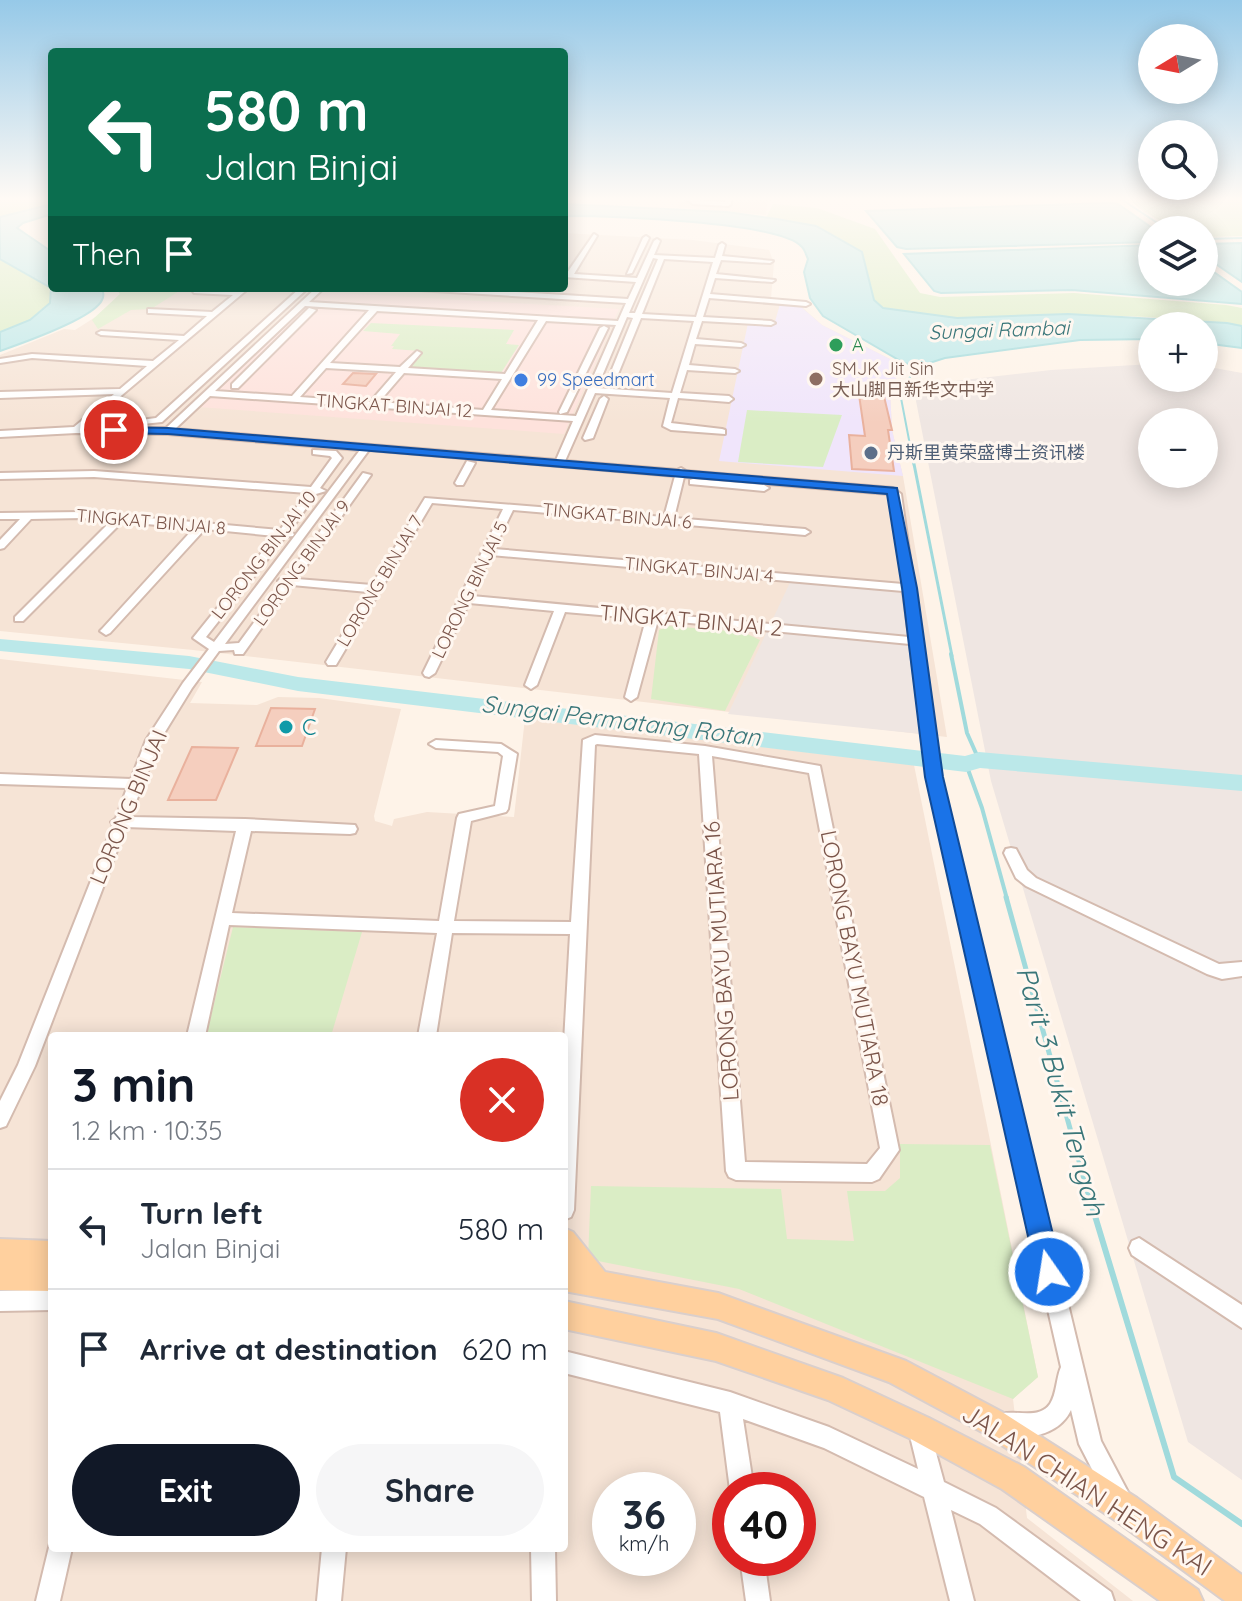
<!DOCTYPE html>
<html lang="en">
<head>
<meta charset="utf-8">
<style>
	:root { --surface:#fff; --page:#f6f6f7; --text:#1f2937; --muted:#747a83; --line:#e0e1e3; --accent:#111827 }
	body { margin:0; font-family:Quicksand,"Noto Sans SC",sans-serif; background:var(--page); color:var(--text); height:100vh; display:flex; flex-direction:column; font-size:30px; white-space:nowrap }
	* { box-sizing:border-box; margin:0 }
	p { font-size:26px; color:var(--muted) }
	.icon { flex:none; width:44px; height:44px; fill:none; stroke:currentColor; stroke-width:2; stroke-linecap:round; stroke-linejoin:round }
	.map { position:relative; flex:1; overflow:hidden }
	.details { position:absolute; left:48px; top:1032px; width:520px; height:520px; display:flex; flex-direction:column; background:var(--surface); border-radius:8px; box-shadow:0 4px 20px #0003 }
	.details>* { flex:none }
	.top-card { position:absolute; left:48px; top:48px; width:520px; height:244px; border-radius:8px; box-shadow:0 4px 20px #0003; background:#0b6e4f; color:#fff; overflow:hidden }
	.needle { width:52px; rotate:260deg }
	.buttons { position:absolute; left:1138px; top:24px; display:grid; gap:16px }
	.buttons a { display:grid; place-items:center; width:80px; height:80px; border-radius:50%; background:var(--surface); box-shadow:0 4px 20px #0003; font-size:40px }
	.speed { position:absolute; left:592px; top:1472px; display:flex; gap:16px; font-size:40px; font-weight:700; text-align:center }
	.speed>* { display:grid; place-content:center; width:104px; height:104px; border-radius:50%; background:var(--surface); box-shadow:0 4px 20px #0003; line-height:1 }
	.speed small { font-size:20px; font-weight:400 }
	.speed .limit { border:12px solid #d22; background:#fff; color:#111 }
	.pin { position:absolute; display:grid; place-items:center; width:68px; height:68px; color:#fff; margin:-34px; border:4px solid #fff; border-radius:50%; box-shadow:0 2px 8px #0007 }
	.me { position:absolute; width:88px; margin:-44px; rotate:347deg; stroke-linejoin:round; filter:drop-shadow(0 0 6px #0008) }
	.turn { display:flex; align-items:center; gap:28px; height:168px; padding:0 24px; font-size:36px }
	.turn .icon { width:104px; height:104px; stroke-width:2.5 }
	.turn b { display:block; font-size:56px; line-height:68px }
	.then { display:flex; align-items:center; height:76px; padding:0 24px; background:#0003; gap:16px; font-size:30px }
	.round { display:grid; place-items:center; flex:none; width:84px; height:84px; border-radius:42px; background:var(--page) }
	.headline { display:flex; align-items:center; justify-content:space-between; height:136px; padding:0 24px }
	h1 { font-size:48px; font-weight:700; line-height:60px; color:var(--accent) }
	.primary-button { display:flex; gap:16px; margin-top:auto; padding:16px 24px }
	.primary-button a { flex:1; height:92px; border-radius:48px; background:var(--accent); color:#fff; font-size:32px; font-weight:700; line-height:92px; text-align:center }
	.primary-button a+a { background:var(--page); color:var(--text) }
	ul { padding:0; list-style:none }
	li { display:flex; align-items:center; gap:24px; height:120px; padding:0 24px; border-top:2px solid var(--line) }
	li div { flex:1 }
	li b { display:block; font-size:30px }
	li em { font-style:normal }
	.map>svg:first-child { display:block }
	.residential { fill:#f6e4d6; fill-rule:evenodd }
	.commercial { fill:#fee2dc }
	.industrial { fill:#efe6e2; fill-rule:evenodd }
	.education { fill:#f0e5fb }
	.green { fill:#daedc5 }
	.water { fill:#bbe8e9; stroke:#a0dadc; stroke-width:2 }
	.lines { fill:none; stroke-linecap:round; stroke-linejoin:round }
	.stream-far4 { stroke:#a0dadc; stroke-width:2 }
	.stream-far3 { stroke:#a0dadc; stroke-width:3 }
	.stream-far2 { stroke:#a0dadc; stroke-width:4 }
	.stream-far1 { stroke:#a0dadc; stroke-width:5 }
	.stream { stroke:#a0dadc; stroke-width:6 }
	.river { fill:#bbe8e9; fill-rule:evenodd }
	.building { fill:#f5cebe; stroke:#e9b19d; stroke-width:2 }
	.minor-casing { stroke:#d4bbaf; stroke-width:4 }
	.major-casing { stroke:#dacfcc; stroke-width:4 }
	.minor { fill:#fff; fill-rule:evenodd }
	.major { fill:#ffd09e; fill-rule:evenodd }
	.route { fill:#1a73e8; stroke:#114b97; stroke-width:2 }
	.leisure-dot { fill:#2e9e5b; stroke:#fff7f0; stroke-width:3 }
	.education-dot { fill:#8d6e63; stroke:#fff7f0; stroke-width:3 }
	.shop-dot { fill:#3f7fe0; stroke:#fff7f0; stroke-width:3 }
	.service-dot { fill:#5c6f8a; stroke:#fff7f0; stroke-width:3 }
	.culture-dot { fill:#0f9aa8; stroke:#fff7f0; stroke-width:3 }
	.labels { text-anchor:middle; stroke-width:6; stroke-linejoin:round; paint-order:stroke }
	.far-leisure-label { font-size:18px; fill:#27864d; stroke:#fff7f0; text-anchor:start }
	.far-education-label { font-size:18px; fill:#785e54; stroke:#fff7f0; text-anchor:start }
	.far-shop-label { font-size:18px; fill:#366cbe; stroke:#fff7f0; text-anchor:start }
	.far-street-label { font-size:18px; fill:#7b554a; stroke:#fff7f0 }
	.far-service-label { font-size:18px; fill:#4e5e75; stroke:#fff7f0; text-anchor:start }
	.far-water-label { font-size:20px; font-style:italic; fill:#397679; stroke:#fff7f0 }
	.street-label { font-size:22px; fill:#7b554a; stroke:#fff7f0 }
	.culture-label { font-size:22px; fill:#0d838f; stroke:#fff7f0; text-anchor:start }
	.water-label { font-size:24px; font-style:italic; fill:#397679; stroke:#fff7f0 }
	.near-street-label { font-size:26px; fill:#7b554a; stroke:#fff7f0 }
	.near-water-label { font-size:28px; font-style:italic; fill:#397679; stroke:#fff7f0 }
</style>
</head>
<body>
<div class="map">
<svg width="1242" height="1601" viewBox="0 0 1242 1601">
	<rect width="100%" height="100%" fill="#fef3e8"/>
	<path class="residential" d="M683,199H772L767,203L766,215L677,207Z
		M564,233L693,240L769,250L774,263L771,298L795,301L822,325L896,362L901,369L890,390L892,430L903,476L947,737L193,650L0,631V355L64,329L75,330L97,316L120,294L116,288H564Z
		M0,659L202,682L190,703L257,705L278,697L319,698L401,709L374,816L375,821L392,826L394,819L427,812L514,817L525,718L914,765L1038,1377L1013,1399L1027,1518L1133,1601H0V1293L52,1294V1548H564V1036H52V1239H0ZM610,1490H678V1558H610ZM730,1490H798V1558H730Z"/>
	<path class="commercial" d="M321,292L619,309L564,434L198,407Z"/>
	<path class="industrial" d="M1152,364V378H1204V366L1242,373V1480L1188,1442L991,781L916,401L920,385L1051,370ZM1152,422H1204V474H1152Z
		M794,574L905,584L921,734L728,714Z"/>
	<path class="education" d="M780,304L800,306L822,325L896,362L901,369L890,390L892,430L903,476L719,461L748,323L774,325Z"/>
	<path class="green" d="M0,199H52V204L0,217Z
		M1127,199H1242V236L1204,237V230H1173Z
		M773,204L817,208L875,229L920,293L940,297L1074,293L1226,305L1242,308V326L1149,317L1068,314L957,318L883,308L874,300L861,252L766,218Z
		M0,259L51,288V303L31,320L0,332Z
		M116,288H184L151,309L131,310L98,329L92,320L120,294Z
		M371,323L514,330L506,344L519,345L501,373L410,367L421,351L392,349L394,346H391L400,334L363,331Z
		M747,410L842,415L823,467L738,462Z
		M669,626L743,632L760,640L725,711L651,699L659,630Z
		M233,927L362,932L331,1036H206Z
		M900,1144L990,1145L1038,1377L1013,1399L739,1289L588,1259L591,1186L781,1189L787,1239L854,1241L847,1191H885L900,1178Z"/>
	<path class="water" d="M1111,203L1118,204L1155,230H1152V242L906,249L897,247L866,211Z
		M52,204V214L23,223L17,228L52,252V288H102C103,293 105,295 102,300C94,318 20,344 0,351V332L30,320L50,303L51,288L0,259V217Z
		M564,204L727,212L777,219L816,226L862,252L874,300L883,308L957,318L1068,314L1227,323L1242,326V348L1204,343V326H1152V339L1080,340L945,358L920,366L904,363L823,316L810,298L804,272L808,259C806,255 805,250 802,247C781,221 603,216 564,216Z
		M1242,243V282L1204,256V244Z
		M1152,245V282H1204V265L1242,292V304L1072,290L941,293L934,291L904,254Z"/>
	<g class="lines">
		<path class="stream-far4" d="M1121,199L1168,230
			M1204,239L1242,238
			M914,371L901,391V398L914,466"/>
		<path class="stream-far3" d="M914,464L952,656"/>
		<path class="stream-far2" d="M951,654L967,733L979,760
			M966,764L982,808L1007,899"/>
		<path class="stream-far1" d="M1006,897L1092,1208"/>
		<path class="stream" d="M1092,1206L1174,1477L1242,1524"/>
		<path class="river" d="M0,639L189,656L298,677L965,756L979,752L1242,775V791L980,768L966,772L298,691L189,669L0,651Z"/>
	</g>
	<path class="building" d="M353,373L376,374L366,386L343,384Z
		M858,388H882L892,430H888L894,471L852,469L849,435L865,436Z
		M271,708L315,709L302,746H256Z
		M192,747L238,748L216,800H168Z"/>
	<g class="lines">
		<g class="minor-casing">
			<path id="minor" d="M686,199L725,202V199H731V204L728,206L693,204Z
				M594,234L597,236L574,274L637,278L654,241L657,239L660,241L654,255L715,258L719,245L722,243L725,245L722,256L773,261L770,263L721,260L716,274L775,280L772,282L715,278L710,294L806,302L810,304L806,306L709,298L703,317L771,321L775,323L771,325L702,321L696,339L741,343L745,345L741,347L695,344L689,365L735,369L739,371L735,373L687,370L680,393L729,396L733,399L729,402L678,398L671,423L722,429L725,430V434L671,430L663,426L670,398L595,393L565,461L677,470L681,468L686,471L893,488L901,494L941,777L1101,1441L1129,1494L1125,1502L1117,1506L1109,1502L1079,1444L1071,1410C1058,1437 1023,1442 996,1431L993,1423L996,1415C1013,1408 1038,1421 1050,1404C1057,1393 1056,1378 1061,1367L927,777L910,644L658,620L637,697L631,701L625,697L646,619L565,612L537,685L531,689L525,685L554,611L469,603L435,673L429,677L425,676L423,673L503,509L432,503L336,665H328L326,662L368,592L292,585L243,654H235L234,650L219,651L192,688L160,740L130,817L245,819L355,825L357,829L355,833L350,834L251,831L232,913L439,921L457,818L459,814L495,806L503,756L498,752L436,748L429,744L436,740L501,744L517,754L508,809L506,812L471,821L454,921L571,922L583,740L595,735L705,746L820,766L899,1150L879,1179L872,1182L736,1180L729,1177L726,1171L699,754L597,744L595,745L574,1210L571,1217L564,1220V1042L570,934L452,933L436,1036H418L437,933L229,925L205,1036H187L236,831L126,827L35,1066L6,1126L0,1128V1101L18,1065L113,825L111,822L116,818L127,788L0,784V774L131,779L146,740L183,683L209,649L193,638L275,536L205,529L110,633L106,635L100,631L102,629L194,528L122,522L23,621H15V617L111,521L82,518L31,519L4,548L0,549V540L20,519H0V513L82,512L280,530L307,493L94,477L0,479V473L94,471L311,487L332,458L330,456L313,454V450L336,451L342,458L320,488L326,491L316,494L290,531L294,534L293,536L285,537L206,637L214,642L360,450L168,434L76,433L0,437V431L74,427L114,394L0,398V392L120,389L147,366L32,358L0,363V359L32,354L153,361L179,340L101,335L97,333L101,331L184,336L207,316L151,313H148V309L212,312L233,295L194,293L192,290L237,291L241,288H249L84,427L166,428L316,288H324L309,302L618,321L626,303L418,290L414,288H453L628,299L636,282L564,277V273H567ZM653,258L658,259L635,313H629ZM664,259L713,262L696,317L642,314ZM305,306L369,310L292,396L215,391ZM377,311L538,320L505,374L408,368L421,353L417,351L400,367L330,363ZM627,317L633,318L606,384L607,386L614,384L641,318L694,321L672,393L597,388ZM546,321L616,325L576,416L491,410ZM326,368L396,372L370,402L300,397ZM404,373L502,379L483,410L379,402ZM210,396L573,421L556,460L175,429ZM369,450L675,476L664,517L425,498L372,585L297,579L371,475L363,473L286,578L280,579L278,581L282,584L239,643L225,644ZM684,477L890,494L903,584L494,549L513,510L805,535L810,532L805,529L674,518ZM491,555L903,591L909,637L472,596ZM712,756L809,773L880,1148L867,1164L745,1162Z
				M646,236L649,238L632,273L627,274L643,238Z
				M300,288H308L162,422L133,425V421L156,418Z
				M309,308L316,310L238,388H232V384Z
				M604,326L608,328L567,412L560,414L559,412L600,328Z
				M604,396L608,399L593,438L585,440L583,438L600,399Z
				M467,461L475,463L463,485H457L455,483Z
				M693,479L764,485L769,488L764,491L690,484V480Z
				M1011,848L1016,849L1027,870L1036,878L1219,964L1242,962V976L1222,979L1207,974L1026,886L1016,878L1004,853L1006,849Z
				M1139,1238L1242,1305V1328L1132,1255L1129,1248L1132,1241Z
				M52,1290V1310L0,1311V1291Z
				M564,1351L730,1392L829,1427L918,1469L908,1428L911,1420L919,1417L927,1420L944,1482L996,1508L1111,1592L1114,1601H1081L980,1524L951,1510L974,1601H950L924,1497L824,1448L743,1419L754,1490H730L720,1412L564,1373Z
				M51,1539L52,1548H72L60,1601H36Z
				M322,1548H346L341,1601H317Z
				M531,1548H555L556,1601H532Z
				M740,1558H764L770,1601H746Z"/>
		</g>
		<g class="major-casing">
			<path id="major" d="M564,1228L573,1232L605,1272L718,1293L906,1361L1002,1412L1137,1498L1242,1575V1601H1225L1115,1520L982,1432L889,1382L718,1319L564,1291V1265H567L564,1262Z
				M0,1239L52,1241V1291L0,1290Z
				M564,1301L716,1333L843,1378L929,1418L1024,1467L1198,1590L1203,1601H1160L1002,1489L909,1438L828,1400L716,1361L564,1329Z"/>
		</g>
		<use href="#minor" class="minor"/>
		<use href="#major" class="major"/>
	</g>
	<linearGradient id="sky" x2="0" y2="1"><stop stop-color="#96c9e8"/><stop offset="0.47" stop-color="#fffaf5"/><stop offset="1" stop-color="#fffaf5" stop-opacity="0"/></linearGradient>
	<rect width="1242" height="423" fill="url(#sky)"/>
	<path class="route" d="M114,427L168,428L897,488L917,588L943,777L1062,1272L1058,1282L1049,1285L1040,1282L1036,1272L925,777L902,588L887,494L168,434L110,433V428Z"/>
	<circle class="leisure-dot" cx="836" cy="345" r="8"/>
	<circle class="education-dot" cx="816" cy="379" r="8"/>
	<circle class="shop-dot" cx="521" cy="380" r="8"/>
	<circle class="service-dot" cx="871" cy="453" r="8"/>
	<circle class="culture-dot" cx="286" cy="727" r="8"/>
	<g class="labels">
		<g class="far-leisure-label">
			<text x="852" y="351">A</text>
		</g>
		<g class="far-education-label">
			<text x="832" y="375">SMJK Jit Sin<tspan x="832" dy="21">大山脚日新华文中学</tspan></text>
		</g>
		<g class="far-shop-label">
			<text x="537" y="386">99 Speedmart</text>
		</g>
		<g class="far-street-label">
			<text transform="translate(394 406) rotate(4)" y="6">TINGKAT BINJAI 12</text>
			<text transform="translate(617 516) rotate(5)" y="6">TINGKAT BINJAI 6</text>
			<text transform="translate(151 522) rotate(5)" y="6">TINGKAT BINJAI 8</text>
			<text transform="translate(264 555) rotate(-52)" y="6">LORONG BINJAI 10</text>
			<text transform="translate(302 563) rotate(-54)" y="6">LORONG BINJAI 9</text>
			<text transform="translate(699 570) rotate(5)" y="6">TINGKAT BINJAI 4</text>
			<text transform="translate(380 581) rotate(-59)" y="6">LORONG BINJAI 7</text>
			<text transform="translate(470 590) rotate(-64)" y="6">LORONG BINJAI 5</text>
		</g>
		<g class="far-service-label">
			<text x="887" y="459">丹斯里黄荣盛博士资讯楼</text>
		</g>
		<g class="far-water-label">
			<text transform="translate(999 330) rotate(-2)" y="7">Sungai Rambai</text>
		</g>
		<g class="street-label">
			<text transform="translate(691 620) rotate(5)" y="8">TINGKAT BINJAI 2</text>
			<text transform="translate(128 807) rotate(-67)" y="8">LORONG BINJAI</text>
			<text transform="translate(721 961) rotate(-94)" y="8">LORONG BAYU MUTIARA 16</text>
			<text transform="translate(855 968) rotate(79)" y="8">LORONG BAYU MUTIARA 18</text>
		</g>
		<g class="culture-label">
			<text x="302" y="735">C</text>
		</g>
		<g class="water-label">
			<text transform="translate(621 721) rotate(7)" y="8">Sungai Permatang Rotan</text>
		</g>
		<g class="near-street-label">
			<text transform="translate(1087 1490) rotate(33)" y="9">JALAN CHIAN HENG KAI</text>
		</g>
		<g class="near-water-label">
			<text transform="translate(1061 1091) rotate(74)" y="10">Parit 3 Bukit Tengah</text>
		</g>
	</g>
</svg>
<div class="buttons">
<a><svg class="needle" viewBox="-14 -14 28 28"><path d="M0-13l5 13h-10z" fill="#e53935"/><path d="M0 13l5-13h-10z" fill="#747a83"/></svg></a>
<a><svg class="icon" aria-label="search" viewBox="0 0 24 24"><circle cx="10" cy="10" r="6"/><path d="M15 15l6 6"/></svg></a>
<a><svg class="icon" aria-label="layers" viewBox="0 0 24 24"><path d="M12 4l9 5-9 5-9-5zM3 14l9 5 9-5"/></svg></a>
<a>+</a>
<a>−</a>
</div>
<div class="speed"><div>36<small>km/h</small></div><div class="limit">40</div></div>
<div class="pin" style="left:114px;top:430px;background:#d93025"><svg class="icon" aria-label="arrive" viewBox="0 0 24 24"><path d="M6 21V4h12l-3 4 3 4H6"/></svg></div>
<svg class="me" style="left:1049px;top:1272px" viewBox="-20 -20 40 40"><circle r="17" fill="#1a73e8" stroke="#fff" stroke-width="3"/><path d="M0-11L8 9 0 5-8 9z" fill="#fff"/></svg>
<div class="top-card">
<div class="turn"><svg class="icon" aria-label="left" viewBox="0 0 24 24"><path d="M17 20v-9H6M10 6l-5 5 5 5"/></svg><div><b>580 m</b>Jalan Binjai</div></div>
<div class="then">Then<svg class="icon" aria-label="arrive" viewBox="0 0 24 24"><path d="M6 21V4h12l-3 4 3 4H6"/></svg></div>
</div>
<section class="details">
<div class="headline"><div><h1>3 min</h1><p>1.2 km · 10:35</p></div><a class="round" style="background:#d93025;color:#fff"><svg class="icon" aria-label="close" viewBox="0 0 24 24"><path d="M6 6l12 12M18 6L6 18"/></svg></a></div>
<ul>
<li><svg class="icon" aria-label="left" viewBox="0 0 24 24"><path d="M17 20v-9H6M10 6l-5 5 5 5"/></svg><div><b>Turn left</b><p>Jalan Binjai</p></div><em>580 m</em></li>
<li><svg class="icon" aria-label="arrive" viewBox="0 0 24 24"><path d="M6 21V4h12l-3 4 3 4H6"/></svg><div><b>Arrive at destination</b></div><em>620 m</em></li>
</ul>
<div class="primary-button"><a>Exit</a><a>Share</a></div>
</section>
</div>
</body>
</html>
